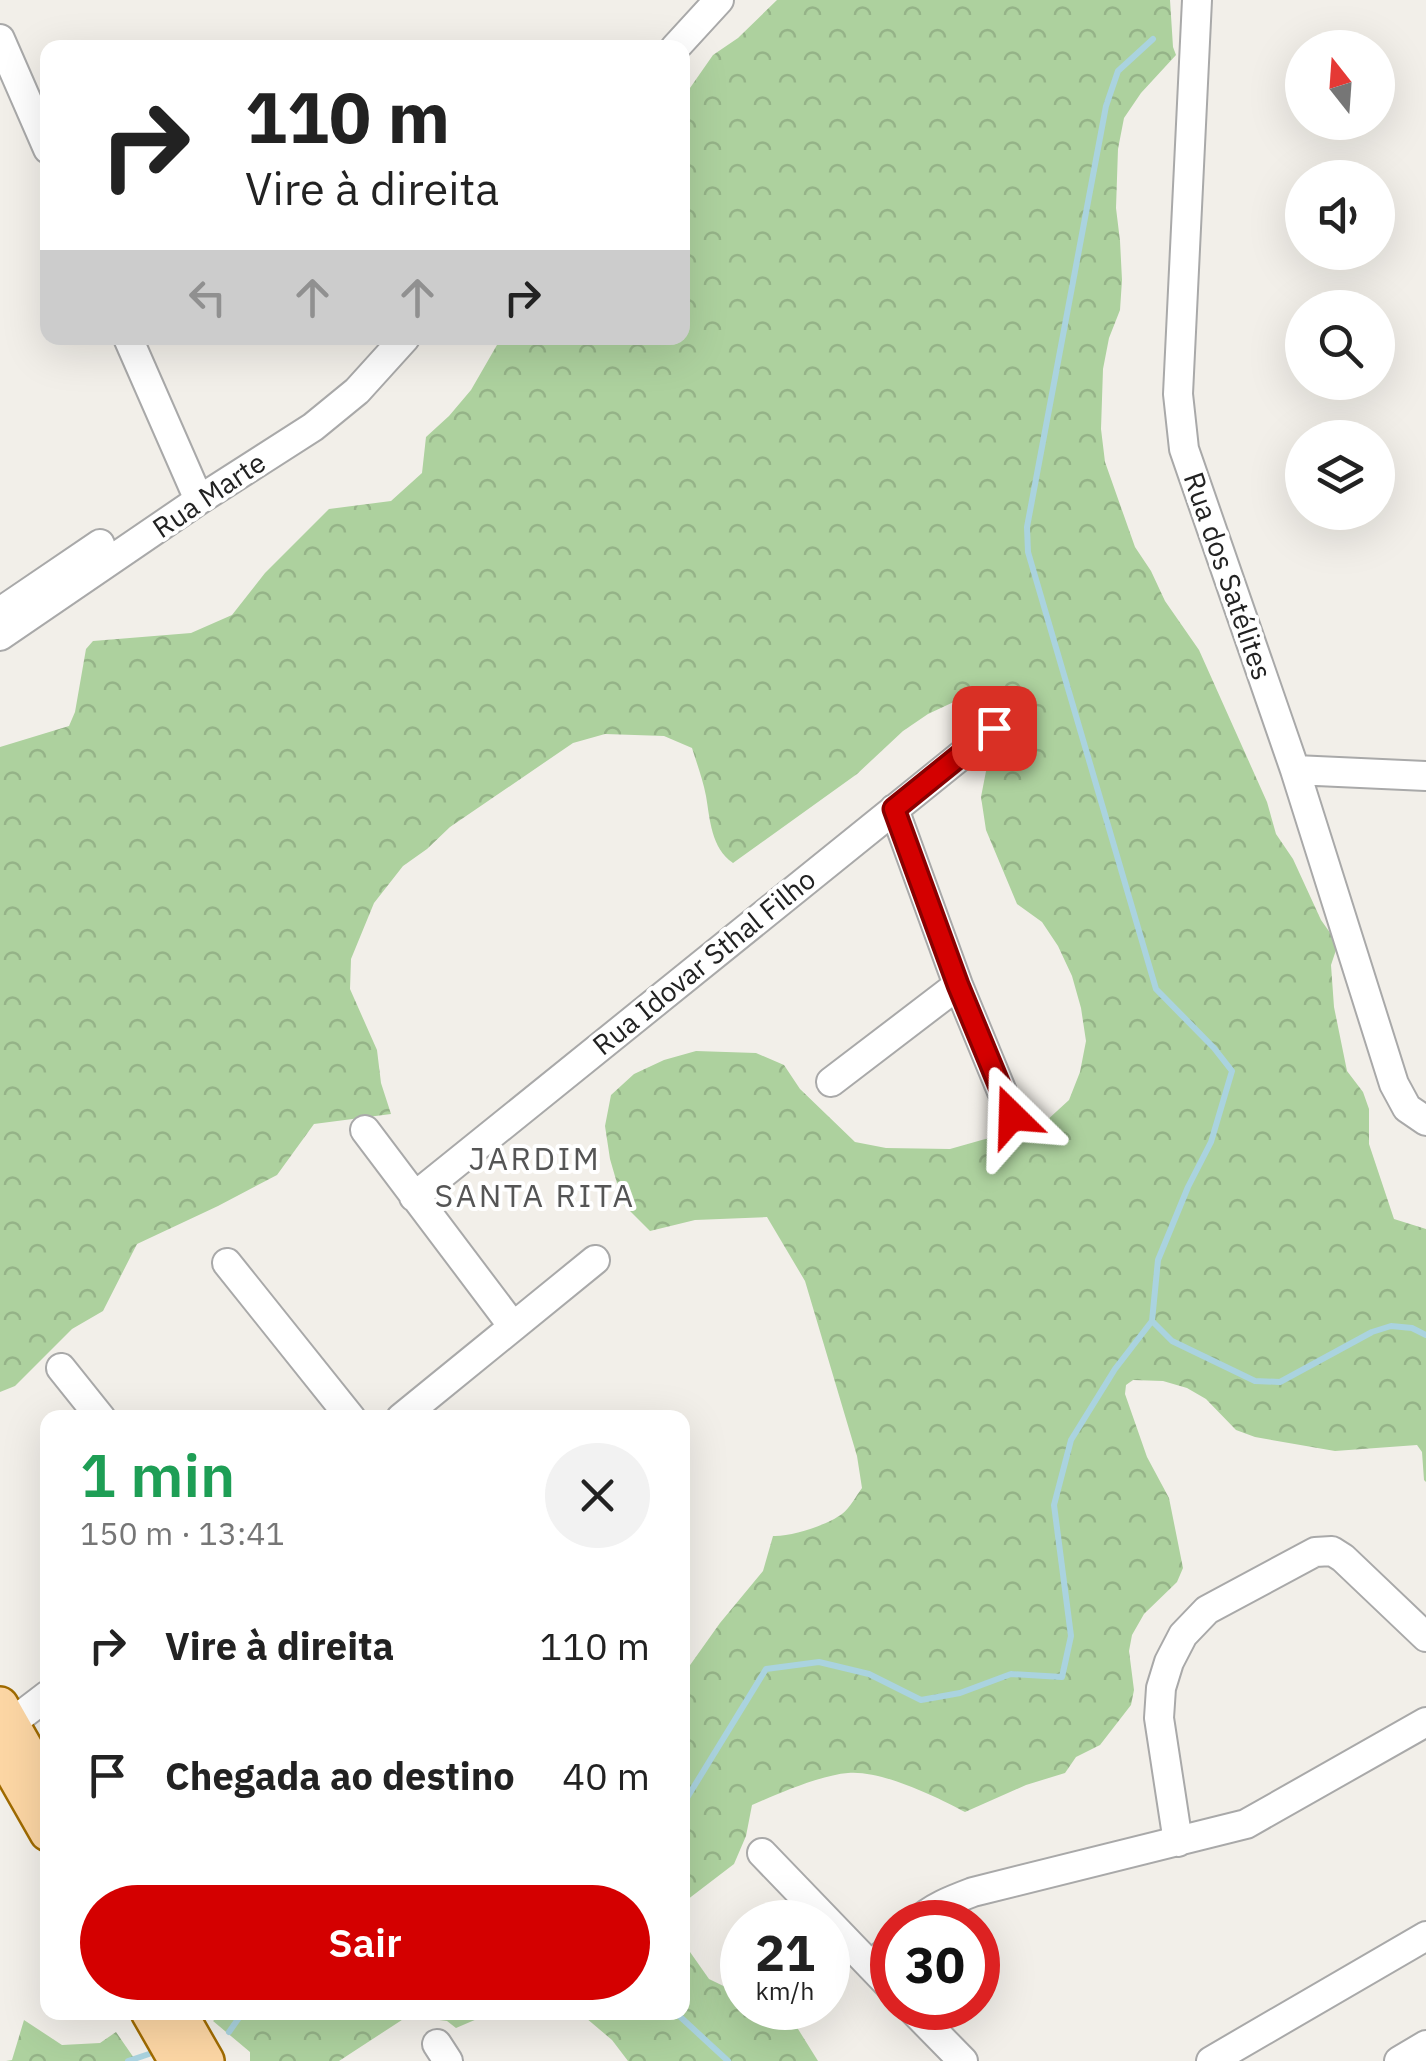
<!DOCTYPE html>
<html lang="pt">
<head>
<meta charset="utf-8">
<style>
	:root { --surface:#fff; --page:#f2f2f2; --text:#222; --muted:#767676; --accent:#d40000 }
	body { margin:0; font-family:"IBM Plex Sans",sans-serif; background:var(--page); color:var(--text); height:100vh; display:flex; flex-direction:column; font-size:38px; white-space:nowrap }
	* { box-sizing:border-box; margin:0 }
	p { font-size:32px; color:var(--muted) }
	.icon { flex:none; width:55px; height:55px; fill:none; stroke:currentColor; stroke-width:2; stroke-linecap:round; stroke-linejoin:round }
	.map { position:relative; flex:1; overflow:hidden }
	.side { position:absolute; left:40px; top:1410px; width:650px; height:610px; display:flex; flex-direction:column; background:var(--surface); border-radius:20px; box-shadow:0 10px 40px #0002 }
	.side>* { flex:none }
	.hud { position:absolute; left:40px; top:40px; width:650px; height:305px; border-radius:20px; box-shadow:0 10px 40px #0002; background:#fff; color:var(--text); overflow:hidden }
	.needle { width:65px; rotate:343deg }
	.fabs { position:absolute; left:1285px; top:30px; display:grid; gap:20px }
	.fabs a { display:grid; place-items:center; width:110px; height:110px; border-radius:50%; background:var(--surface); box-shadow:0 10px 40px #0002; font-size:50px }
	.speed { position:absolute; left:720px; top:1900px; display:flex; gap:20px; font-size:50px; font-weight:700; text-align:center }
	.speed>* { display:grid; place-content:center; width:130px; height:130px; border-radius:50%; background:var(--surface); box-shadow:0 10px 40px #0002; line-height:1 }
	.speed small { font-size:25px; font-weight:400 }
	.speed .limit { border:15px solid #d22; background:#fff; color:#111 }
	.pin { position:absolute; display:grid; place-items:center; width:85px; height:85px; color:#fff; margin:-42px; border-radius:20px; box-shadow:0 5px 15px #0006 }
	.me { position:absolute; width:110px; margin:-55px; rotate:338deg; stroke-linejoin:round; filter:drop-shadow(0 0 8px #0008) }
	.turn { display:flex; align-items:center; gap:35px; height:210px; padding:0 40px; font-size:45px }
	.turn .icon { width:130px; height:130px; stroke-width:2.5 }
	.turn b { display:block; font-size:70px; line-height:85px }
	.lanes { display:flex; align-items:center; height:95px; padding:0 40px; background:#0003; justify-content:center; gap:50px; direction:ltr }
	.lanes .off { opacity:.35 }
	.round { display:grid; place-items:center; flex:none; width:105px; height:105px; border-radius:52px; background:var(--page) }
	.head { display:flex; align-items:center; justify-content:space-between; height:170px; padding:0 40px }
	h1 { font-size:60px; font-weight:600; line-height:75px; color:#1e9e55 }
	.cta { display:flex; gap:20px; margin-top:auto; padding:20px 40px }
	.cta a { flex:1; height:115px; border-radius:60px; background:var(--accent); color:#fff; font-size:40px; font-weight:600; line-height:115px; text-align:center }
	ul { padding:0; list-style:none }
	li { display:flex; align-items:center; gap:30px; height:130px; padding:0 40px }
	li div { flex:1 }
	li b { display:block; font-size:38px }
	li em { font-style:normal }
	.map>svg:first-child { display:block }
	.forest { fill:url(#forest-crowns) }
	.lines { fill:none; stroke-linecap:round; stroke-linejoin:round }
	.stream { stroke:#aad3df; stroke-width:6 }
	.minor-casing { stroke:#a9a9a9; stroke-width:32 }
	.major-casing { stroke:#a06b00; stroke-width:40 }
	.minor { stroke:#fff; stroke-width:28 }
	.major { stroke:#fcd6a4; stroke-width:35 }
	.route-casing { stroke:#8a0000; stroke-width:25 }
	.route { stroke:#d40000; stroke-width:18 }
	.labels { text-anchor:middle; stroke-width:8; stroke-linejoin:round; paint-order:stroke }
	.street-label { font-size:28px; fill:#222; stroke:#fff }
	.quarter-label { font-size:32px; letter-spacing:2.5px; fill:#555; stroke:#fff }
</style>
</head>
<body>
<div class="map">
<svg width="1426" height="2061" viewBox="0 0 1426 2061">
	<defs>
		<pattern id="forest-crowns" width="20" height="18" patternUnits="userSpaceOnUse" patternTransform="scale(2.5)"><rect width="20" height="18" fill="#add19e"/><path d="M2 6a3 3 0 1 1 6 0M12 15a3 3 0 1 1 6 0" fill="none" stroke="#95b388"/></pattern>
	</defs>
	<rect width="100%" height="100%" fill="#f2efe9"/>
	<path class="forest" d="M777,0H1170L1173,47L1176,55L1141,93L1124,118L1118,149L1116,208L1120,241L1122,280L1120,310L1109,338L1103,369L1101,429L1105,462L1135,547L1151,571L1165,601L1199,650L1267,802L1276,834L1293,859L1321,920L1338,944L1331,965L1334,1007L1347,1071L1363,1092L1369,1109V1144L1394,1219L1426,1229V1482L1424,1480L1422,1452L1417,1445L1335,1451L1255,1437L1236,1430L1206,1399L1187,1388L1163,1381L1133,1380L1126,1385L1125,1394L1147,1457L1169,1498L1183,1568L1177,1582L1144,1614L1132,1635L1129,1651L1134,1690L1131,1705L1100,1745L1076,1757L1065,1773L1026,1785L965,1812C935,1796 881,1770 848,1773C821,1775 777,1794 752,1805L746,1836L734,1864L683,1903V1675L720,1623L763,1571L773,1536C791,1537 827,1525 842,1514C850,1508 856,1496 862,1488L857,1456L805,1281L767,1217L695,1220L650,1231L623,1204L610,1159L605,1126L611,1095L634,1074L664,1060L696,1051L756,1053L784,1065L800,1089L855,1142L886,1148L950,1149L1045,1122L1069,1100L1080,1072L1086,1041L1081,1008L1072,976L1058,946L1042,922L1017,904L986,830L981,797L987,766L988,702L958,700L928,714L903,731L857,774L733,863C711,848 710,819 706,796C703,780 697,764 692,748L664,736L605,734L573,743L450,827L427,849L403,866L374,903L351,959L350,989L377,1050L381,1083L391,1114L314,1124L277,1175L218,1206L137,1244L103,1311L72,1329L15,1386L0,1392V747L69,726L75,712L86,649L93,641L191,633L232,615L265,573L329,509L391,501L422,473L426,437L449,416L471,390L501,338H682L683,98L713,55L738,38Z
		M683,1942L709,1979L742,1995V2008H761L788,2013L818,2061H628L612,2040L586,2018L583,2013L682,2012Z
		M223,2012H491V2013L456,2028L447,2021L408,2016L339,2061H250V2052L213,2021Z
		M24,2020L62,2045L100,2043L116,2032L136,2061H6L12,2060Z"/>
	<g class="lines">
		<path class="stream" d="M1152,1321L1172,1341L1255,1381L1280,1382L1372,1332L1391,1326L1412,1328L1426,1335
			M682,1806L766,1669L819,1662L869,1674L921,1700L960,1693L1011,1674L1062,1677L1071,1636L1054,1505L1071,1440L1115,1369L1152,1321L1158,1260L1188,1187L1211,1142L1232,1071L1214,1048L1156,989L1028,552L1027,527L1106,106L1118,71L1153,39
			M675,2012L728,2061
			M229,2032L243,2012
			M128,2061L149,2054"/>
		<g class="minor-casing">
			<path id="minor" d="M1197,0L1178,394L1184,449L1295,770L1394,1084L1407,1108L1426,1121
				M0,39L48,149
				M675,48L719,0
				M128,338L199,500
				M0,612L100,544
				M0,636L199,500L313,427L357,391L405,338
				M1295,770L1426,776
				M894,809L958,985L1012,1116
				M831,1082L958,985
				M365,1130L512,1325
				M414,1197L994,729
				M227,1263L351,1418
				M61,1368L101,1418
				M401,1418L595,1260
				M10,1724L48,1695
				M1178,1842L1159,1718L1161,1688L1169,1662L1183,1635L1207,1610L1315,1552L1332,1551L1343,1558L1426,1637
				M762,1853L892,1988
				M917,1922C933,1907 952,1900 973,1892L1246,1824L1426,1722
				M872,1966L892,1946
				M911,2008L963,2061
				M437,2044L448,2061
				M1211,2061L1426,1936
				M1399,2061L1426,2045"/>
		</g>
		<g class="major-casing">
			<path id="major" d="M0,1705L37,1770
				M0,1749L48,1833
				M149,2012L177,2061
				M178,2012L206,2061"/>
		</g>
		<use href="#minor" class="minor"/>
		<use href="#major" class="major"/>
	</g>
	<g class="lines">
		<g class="route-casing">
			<path id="route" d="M994,728L894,809L958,985L1012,1116"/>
		</g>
		<use href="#route" class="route"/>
	</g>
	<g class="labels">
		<g class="street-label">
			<text transform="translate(209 495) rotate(-34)" y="10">Rua Marte</text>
			<text transform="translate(1228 576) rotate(71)" y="10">Rua dos Satélites</text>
			<text transform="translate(704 962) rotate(-39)" y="10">Rua Idovar Sthal Filho</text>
		</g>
		<g class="quarter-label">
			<text x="535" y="1170">JARDIM<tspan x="535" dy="37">SANTA RITA</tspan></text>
		</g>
	</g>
</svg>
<div class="fabs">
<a><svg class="needle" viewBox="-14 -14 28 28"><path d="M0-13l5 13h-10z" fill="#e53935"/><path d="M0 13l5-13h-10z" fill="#767676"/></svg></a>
<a><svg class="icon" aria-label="sound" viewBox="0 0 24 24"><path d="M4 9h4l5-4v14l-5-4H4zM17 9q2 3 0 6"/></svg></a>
<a><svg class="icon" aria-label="search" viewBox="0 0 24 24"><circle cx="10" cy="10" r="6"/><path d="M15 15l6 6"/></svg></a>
<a><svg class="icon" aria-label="layers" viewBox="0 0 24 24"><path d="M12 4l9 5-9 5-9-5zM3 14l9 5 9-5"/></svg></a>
</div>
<div class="speed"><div>21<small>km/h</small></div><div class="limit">30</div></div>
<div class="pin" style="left:994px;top:728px;background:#d93025"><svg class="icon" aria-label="arrive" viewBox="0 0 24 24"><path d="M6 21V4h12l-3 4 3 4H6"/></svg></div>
<svg class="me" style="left:1012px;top:1116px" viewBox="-20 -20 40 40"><path d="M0-17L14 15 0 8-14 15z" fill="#d40000" stroke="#fff" stroke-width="4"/></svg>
<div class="hud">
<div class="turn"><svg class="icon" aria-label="right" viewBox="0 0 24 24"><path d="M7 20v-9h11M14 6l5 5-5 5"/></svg><div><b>110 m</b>Vire à direita</div></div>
<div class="lanes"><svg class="icon off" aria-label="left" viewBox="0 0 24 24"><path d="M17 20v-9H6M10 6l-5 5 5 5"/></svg><svg class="icon off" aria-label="ahead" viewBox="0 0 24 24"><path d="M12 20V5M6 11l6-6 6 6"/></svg><svg class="icon off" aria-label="ahead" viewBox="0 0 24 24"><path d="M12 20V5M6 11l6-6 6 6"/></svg><svg class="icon" aria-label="right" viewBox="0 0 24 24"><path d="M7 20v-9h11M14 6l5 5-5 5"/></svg></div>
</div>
<section class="side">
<div class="head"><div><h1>1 min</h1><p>150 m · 13:41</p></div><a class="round"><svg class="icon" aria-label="close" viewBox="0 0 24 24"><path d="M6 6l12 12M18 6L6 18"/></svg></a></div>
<ul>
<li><svg class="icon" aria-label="right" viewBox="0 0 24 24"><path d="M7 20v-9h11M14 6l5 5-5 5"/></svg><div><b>Vire à direita</b></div><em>110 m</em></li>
<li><svg class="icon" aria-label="arrive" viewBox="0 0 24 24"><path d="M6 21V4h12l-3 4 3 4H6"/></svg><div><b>Chegada ao destino</b></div><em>40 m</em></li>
</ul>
<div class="cta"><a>Sair</a></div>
</section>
</div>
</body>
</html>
